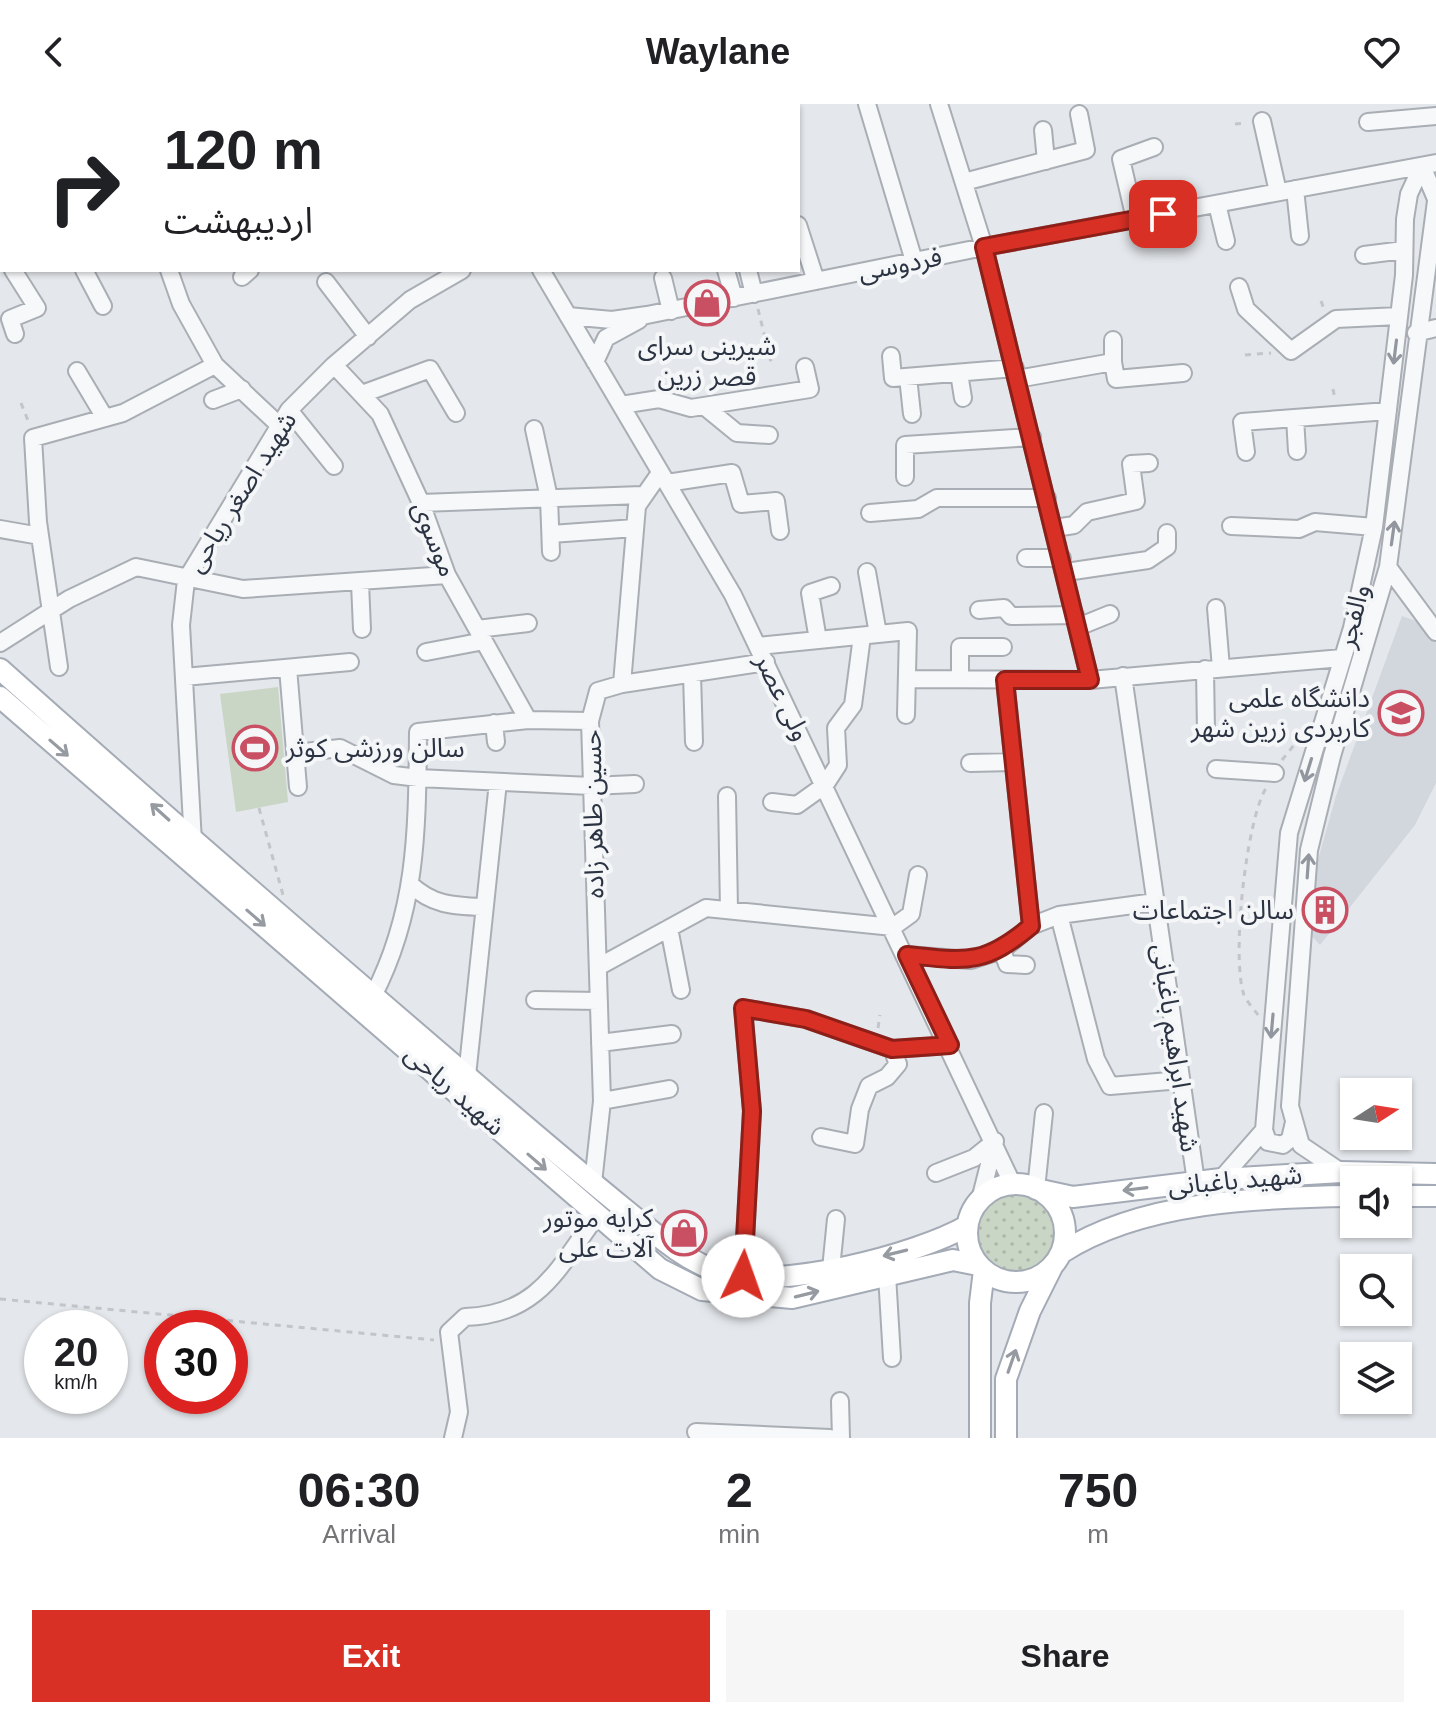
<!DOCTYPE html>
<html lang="en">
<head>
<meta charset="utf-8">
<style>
	:root { --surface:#fff; --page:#f6f6f6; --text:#202124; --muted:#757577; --accent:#d93025 }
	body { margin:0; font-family:Helvetica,"Noto Sans Arabic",sans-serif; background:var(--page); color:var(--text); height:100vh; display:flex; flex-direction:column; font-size:30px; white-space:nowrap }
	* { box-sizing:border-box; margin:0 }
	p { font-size:26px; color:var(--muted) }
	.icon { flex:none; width:44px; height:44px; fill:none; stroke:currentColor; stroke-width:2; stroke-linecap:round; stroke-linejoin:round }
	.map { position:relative; height:1334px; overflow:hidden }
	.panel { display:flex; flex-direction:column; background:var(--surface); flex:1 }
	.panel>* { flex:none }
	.guide { position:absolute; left:0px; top:0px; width:800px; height:168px; box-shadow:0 2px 6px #0004; background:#fff; color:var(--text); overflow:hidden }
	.needle { width:52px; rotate:78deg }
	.fabs { position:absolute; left:1340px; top:974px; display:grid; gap:16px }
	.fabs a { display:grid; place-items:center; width:72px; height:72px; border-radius:0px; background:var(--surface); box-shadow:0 2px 6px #0004; font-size:40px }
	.speed { position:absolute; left:24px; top:1206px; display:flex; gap:16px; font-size:40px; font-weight:700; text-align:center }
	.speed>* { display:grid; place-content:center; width:104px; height:104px; border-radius:50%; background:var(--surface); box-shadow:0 2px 6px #0004; line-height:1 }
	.speed small { font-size:20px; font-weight:400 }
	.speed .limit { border:12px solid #d22; background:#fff; color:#111 }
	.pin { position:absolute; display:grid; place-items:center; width:68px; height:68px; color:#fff; margin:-34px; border-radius:16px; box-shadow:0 4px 12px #0006 }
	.me { position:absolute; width:88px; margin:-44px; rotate:3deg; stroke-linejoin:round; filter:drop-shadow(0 0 6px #0008) }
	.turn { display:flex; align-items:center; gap:28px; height:168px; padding:0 32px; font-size:36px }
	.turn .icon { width:104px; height:104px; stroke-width:2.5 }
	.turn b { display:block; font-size:56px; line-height:68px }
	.eta { display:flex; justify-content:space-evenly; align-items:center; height:136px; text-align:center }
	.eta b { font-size:48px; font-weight:600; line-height:56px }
	.action { display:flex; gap:16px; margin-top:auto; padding:16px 32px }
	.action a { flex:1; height:92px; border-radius:0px; background:var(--accent); color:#fff; font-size:32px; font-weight:600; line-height:92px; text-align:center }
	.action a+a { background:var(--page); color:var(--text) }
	header { display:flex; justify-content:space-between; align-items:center; height:104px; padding:0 32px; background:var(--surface); font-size:36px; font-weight:600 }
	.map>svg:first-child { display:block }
	.built { fill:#d2d6dd }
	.grass { fill:url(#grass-dots) }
	.green { fill:#c9d5c5 }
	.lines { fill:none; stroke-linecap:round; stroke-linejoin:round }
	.minor-casing { stroke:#a9aeb5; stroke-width:20 }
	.major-casing { stroke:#a4abb6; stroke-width:24 }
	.path { stroke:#c2c5ca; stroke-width:3; stroke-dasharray:6 6; stroke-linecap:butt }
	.minor { stroke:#f7f8f9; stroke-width:16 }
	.major { stroke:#fff; stroke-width:20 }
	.oneway { stroke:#92969e }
	.oneway2 { stroke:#969aa1 }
	.route-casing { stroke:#8d1f18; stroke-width:20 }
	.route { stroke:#d93025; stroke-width:14 }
	.labels { text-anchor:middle; stroke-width:8; stroke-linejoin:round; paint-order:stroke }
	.street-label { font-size:26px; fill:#2c3443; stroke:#f4f6f8 }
	.poi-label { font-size:26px; fill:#2c3443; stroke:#f4f6f8; text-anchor:end }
</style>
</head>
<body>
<header><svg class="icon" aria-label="back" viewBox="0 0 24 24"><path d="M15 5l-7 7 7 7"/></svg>Waylane<svg class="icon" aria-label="heart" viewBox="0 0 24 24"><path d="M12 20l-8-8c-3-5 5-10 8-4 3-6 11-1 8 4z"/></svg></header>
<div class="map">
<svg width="1436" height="1334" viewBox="0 0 1436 1334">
	<defs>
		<pattern id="grass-dots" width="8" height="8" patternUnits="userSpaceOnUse" patternTransform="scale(2)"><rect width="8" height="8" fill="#c9d5c5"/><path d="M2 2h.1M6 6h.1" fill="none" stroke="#adb7aa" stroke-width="1.8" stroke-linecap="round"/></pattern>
	</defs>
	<rect width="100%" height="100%" fill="#e4e7eb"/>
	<path class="built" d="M1402,512L1419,518L1436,539V679L1415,721L1320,841L1308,828L1312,777L1336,692Z"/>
	<path class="grass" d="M977 1129a40 40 0 1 1 80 0a40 40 0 1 1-80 0Z"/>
	<path class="green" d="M278,583L288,698L236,708L220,590Z"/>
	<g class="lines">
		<g class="minor-casing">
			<path id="minor" d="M10,0V2
				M128,0V2
				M443,0L444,2
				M533,0V2
				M660,0L661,2
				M867,0L914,157
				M939,0L984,143L1090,576
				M340,2V0
				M562,2L568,0
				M1262,17L1278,88
				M1368,18L1436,12
				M1043,26L1046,57
				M1422,62L1436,95
				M964,78L1086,46L1079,10
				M1295,85L1300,132
				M1217,100L1226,137
				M1135,115L1121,55L1154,43
				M798,121L816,177
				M0,128L2,127
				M0,144L2,147
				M1364,151L1404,146
				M13,166L37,204L10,215L15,230
				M84,166L103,202
				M169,166L181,200L215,261L280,322
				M541,166L733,491L1013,1081
				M726,166L734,194
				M748,166L754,190
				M242,173L250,166
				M663,174L671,207
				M326,178L368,233
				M1239,183L1246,205L1291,247L1336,215L1399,212
				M568,212L612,216L647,211L984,143L1436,59
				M1416,229L1436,224
				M891,252L893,274L1015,264
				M595,258L606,234L639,216
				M1113,258V236
				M334,261L380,310L421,399L447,471L528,616
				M77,267L105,314
				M959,269L963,294
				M908,273L912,310
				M1017,275L1113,258L1116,275L1183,269
				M362,290L430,265L456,309
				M213,296L242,285
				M621,301L659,295L691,304L810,285L805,263
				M704,302L737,329L769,331
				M289,306L334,362
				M1295,314L1297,347
				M534,325L549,394L551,448
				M1246,348L1242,318L1388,307
				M905,373V341L1032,333
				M667,379L732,369L741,400L776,397L780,427
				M421,399L642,391
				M870,409L918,405L937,394H1047
				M1231,422L1299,425L1315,418L1374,423
				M1055,424L1074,421L1087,408L1136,397L1131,360L1149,359
				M0,425L40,432
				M551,430L635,424
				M1026,454H1062
				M1388,463L1436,528
				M867,468L878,530
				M1066,468L1148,456L1167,443V429
				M360,479L362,525
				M1216,504L1221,564
				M979,506L1004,504L1011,512L1075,511
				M1078,523L1110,510
				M477,525L528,519
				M818,536L810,489L831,482
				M0,539L69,495L136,463L243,485L447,471
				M758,542L908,527L906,611
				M426,548L484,537
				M59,563L38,418L33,334L123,309L215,261
				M288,564L298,683
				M1205,565L1206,628
				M692,570L694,638
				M1123,572L1196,1078
				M184,573L350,558
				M908,575L1090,576L1342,554
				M960,575V543H1003
				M1005,576L1031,822
				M622,580L766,558
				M494,619L496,638
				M296,649L340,644L394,671L418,674L591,682L635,680
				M970,659L1014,658
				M1216,665L1275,669
				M727,692L729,806
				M772,698L797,701L825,681L838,661L836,624L853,601L862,532
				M193,738L181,521L186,476L289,306L334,261L410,196L462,166
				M410,780C432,801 453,802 482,803
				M1059,811L1096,955L1110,982L1181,976
				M669,824L681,886
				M1002,846L1007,860L1026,861
				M907,851L971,856L1002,846L1031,822L1059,811L1155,798
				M598,863L706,804L893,823L911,810L918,771
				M373,892C418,805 417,723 418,628L528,616L590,617
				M535,896L599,897
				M600,939L672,930
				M467,972L498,678
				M602,997L669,985
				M1264,1026L1268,1038L1283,1041L1290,1035L1294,1018
				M821,1033L855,1040L860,1005L869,982L887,973L898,960L892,945
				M1341,1068L1301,1041L1290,1002L1309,746L1332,652L1388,463L1436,97
				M936,1069L974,1054L995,1037
				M1221,1075L1264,1026L1289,729L1352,524L1374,423L1404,171L1405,115L1409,90L1422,62
				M593,1079L602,997L590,617L598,587L622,580L637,402L660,369
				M1036,1085L1044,1009
				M980,1096L995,1037
				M831,1165L836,1115
				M887,1171L892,1254
				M743,1172L752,1007L743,904L806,915L892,945L950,941
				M840,1297L841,1334
				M696,1328L830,1334
				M453,1334L459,1308L449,1228L465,1213C539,1211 558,1164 598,1110"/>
		</g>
		<g class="major-casing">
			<path id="major" d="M0,565C164,712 330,855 497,998C538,1033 579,1068 622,1103C652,1127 684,1157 722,1169C780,1186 916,1151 967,1122
				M0,593L660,1165L702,1186L792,1194L953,1156L978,1161
				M967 1129a49 49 0 1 1 98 0a49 49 0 1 1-98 0Z
				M1036,1085L1073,1093L1221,1075L1341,1068L1436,1070
				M1398,1092H1436
				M1061,1149C1141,1097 1260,1093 1354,1092
				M980,1334V1199L984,1166
				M1006,1334V1275L1030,1207L1052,1163"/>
		</g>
		<path class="path" d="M1235,20L1246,19
			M1321,197L1324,205
			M758,205L771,258
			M1245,251L1271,249
			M1333,285L1335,295
			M21,299L29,319
			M1222,628L1237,627
			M1282,656L1302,631
			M259,704L283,791
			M1258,911C1254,905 1247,898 1244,891C1231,854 1246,717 1266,684
			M878,924L880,911
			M0,1195L434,1236"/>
		<use href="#minor" class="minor"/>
		<use href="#major" class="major"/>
	</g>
	<defs><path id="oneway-shaft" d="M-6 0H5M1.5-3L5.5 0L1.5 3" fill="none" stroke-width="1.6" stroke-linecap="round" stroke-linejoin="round" transform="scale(2)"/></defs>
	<g class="oneway">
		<use href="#oneway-shaft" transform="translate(1395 248) rotate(97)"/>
		<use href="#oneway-shaft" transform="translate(1393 429) rotate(-82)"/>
		<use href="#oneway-shaft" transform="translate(1308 666) rotate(107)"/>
		<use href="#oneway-shaft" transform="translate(1308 762) rotate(-86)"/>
		<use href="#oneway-shaft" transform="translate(1272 922) rotate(95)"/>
	</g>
	<g class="oneway2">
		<use href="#oneway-shaft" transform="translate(59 644) rotate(41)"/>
		<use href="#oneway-shaft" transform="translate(160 708) rotate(-138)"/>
		<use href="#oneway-shaft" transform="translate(256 814) rotate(41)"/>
		<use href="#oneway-shaft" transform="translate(537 1058) rotate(41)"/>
		<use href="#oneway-shaft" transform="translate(1135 1085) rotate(173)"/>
		<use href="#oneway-shaft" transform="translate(895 1149) rotate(166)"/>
		<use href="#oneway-shaft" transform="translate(807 1190) rotate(-14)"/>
		<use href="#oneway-shaft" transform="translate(1012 1257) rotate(-71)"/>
	</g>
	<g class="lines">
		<g class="route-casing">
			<path id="route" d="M743,1172L752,1007L743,904L806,915L892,945L950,941L907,851C966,857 983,862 1031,822L1005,576H1090L984,143L1163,110"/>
		</g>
		<use href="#route" class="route"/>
	</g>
	<defs>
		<g id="shop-ring" transform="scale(2.3)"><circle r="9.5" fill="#f4f6f8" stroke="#c95062" stroke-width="1.5"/><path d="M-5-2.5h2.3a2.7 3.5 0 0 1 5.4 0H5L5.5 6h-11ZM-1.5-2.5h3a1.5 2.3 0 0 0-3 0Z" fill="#c95062"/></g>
		<g id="university-ring" transform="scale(2.3)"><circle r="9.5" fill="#f4f6f8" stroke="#c95062" stroke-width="1.5"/><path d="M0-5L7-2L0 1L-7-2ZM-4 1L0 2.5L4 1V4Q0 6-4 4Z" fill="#c95062"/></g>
		<g id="stadium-ring" transform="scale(2.3)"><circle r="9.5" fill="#f4f6f8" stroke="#c95062" stroke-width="1.5"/><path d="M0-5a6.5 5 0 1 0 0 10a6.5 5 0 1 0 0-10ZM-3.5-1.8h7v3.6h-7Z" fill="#c95062"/></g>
		<g id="building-ring" transform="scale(2.3)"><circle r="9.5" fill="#f4f6f8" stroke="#c95062" stroke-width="1.5"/><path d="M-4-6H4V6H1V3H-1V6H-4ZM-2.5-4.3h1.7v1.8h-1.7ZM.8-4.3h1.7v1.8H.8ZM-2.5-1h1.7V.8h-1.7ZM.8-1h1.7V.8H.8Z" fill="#c95062"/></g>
	</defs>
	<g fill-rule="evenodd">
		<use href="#shop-ring" x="707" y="199"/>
		<use href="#university-ring" x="1401" y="609"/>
		<use href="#stadium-ring" x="255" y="644"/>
		<use href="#building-ring" x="1325" y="806"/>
		<use href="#shop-ring" x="684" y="1129"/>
	</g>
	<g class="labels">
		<g class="street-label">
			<text transform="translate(900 160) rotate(-11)" y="9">فردوسی</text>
			<text transform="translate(241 388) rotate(-58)" y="9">شهید اصغر ریاحی</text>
			<text transform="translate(435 435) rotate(68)" y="9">موسوی</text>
			<text transform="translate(1353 512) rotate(-76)" y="9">والفجر</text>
			<text transform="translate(783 593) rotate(64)" y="9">ولی عصر</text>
			<text transform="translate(593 710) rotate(-91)" y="9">حسین طاهر زاده</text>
			<text transform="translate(1176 944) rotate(82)" y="9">شهید ابراهیم باغبانی</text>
			<text transform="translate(455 986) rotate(41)" y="9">شهید ریاحی</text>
			<text transform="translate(1235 1076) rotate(-5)" y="9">شهید باغبانی</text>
		</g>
		<g class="poi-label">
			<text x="707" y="251" text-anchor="middle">شیرینی سرای<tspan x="707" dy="30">قصر زرین</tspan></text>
			<text x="1370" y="603">دانشگاه علمی<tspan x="1370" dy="30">کاربردی زرین شهر</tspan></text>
			<text x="286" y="653" text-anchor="start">سالن ورزشی کوثر</text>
			<text x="1294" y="815">سالن اجتماعات</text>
			<text x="653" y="1123">کرایه موتور<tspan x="653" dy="30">آلات علی</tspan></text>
		</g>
	</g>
</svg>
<div class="fabs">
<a><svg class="needle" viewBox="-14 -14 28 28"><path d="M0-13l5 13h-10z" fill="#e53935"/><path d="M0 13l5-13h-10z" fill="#757577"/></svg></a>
<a><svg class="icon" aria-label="sound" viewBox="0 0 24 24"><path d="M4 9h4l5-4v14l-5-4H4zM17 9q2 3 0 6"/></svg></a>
<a><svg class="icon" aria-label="search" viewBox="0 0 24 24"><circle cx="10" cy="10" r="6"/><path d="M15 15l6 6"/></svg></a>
<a><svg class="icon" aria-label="layers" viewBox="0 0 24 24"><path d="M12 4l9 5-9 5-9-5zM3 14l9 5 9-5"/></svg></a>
</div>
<div class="speed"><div>20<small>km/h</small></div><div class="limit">30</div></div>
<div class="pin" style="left:1163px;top:110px;background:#d93025"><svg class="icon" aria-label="arrive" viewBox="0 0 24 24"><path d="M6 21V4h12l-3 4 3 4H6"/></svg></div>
<svg class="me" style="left:743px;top:1172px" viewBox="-20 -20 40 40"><circle r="19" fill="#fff"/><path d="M0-13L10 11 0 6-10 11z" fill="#d93025"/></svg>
<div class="guide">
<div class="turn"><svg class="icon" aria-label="right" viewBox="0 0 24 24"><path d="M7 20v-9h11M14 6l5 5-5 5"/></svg><div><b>120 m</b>اردیبهشت</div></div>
</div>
</div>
<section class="panel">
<div class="eta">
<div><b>06:30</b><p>Arrival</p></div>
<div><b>2</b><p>min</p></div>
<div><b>750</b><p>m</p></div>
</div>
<div class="action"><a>Exit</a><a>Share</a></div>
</section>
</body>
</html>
